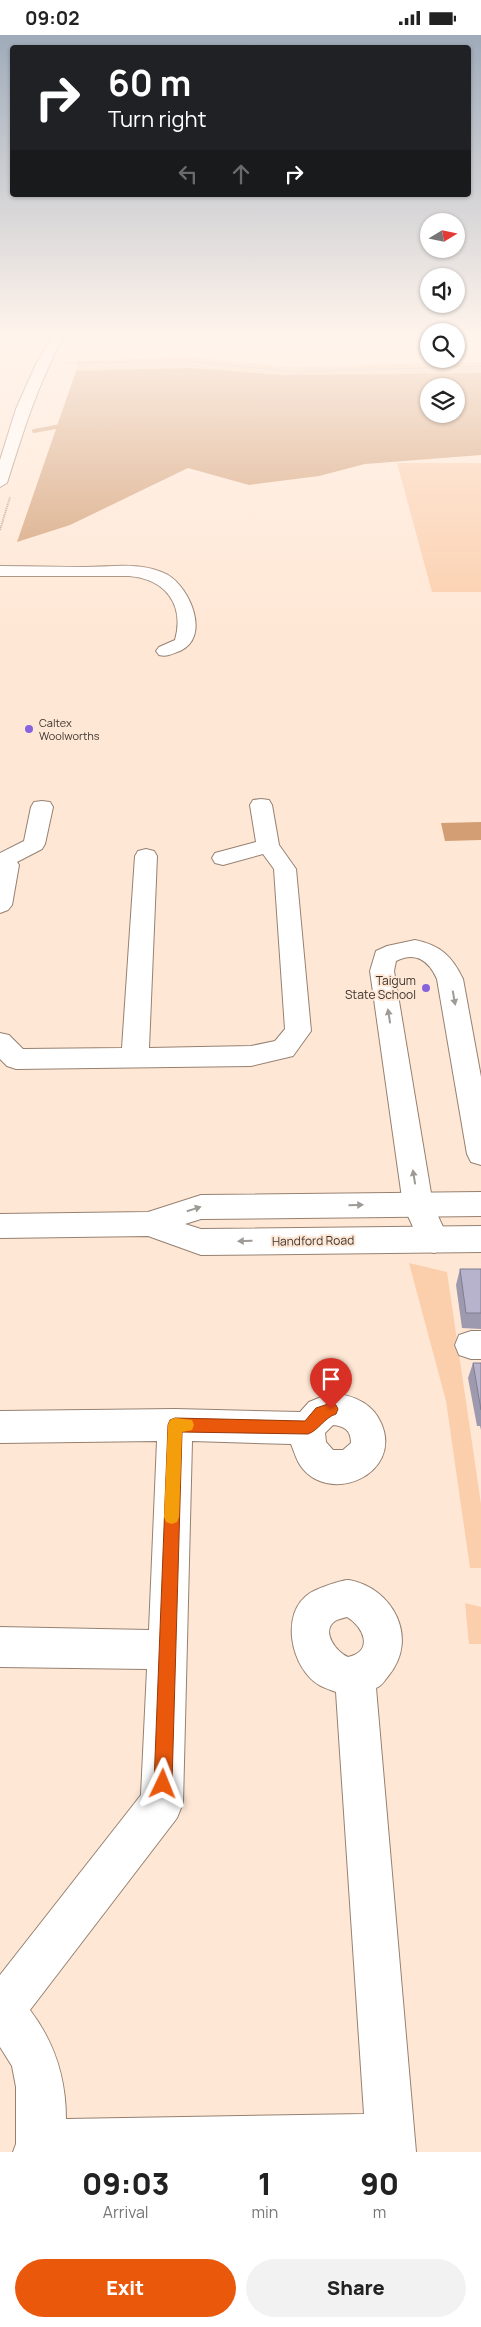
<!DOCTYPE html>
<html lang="en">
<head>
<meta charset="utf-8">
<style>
	:root { --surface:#fff; --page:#f2f2f2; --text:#222; --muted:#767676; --accent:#ea580c }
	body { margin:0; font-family:Manrope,sans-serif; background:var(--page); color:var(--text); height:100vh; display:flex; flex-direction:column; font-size:19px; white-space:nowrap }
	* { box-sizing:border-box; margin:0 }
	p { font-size:16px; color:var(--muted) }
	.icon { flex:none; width:28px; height:28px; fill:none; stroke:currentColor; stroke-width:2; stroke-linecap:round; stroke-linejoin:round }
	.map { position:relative; height:2117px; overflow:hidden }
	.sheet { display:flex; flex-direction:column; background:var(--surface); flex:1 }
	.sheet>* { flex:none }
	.banner { position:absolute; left:10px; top:10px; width:461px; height:152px; border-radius:5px; box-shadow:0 1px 4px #0004; background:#202124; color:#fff; overflow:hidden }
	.needle { width:32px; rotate:80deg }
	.fabs { position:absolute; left:420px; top:178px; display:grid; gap:10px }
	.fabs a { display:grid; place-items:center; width:45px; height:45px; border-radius:50%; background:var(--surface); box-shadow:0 1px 4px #0004; font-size:25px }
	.pin { position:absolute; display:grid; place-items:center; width:42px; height:42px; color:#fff; margin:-51px -21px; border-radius:50% 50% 50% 0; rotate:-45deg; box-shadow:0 0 5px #0007 }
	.pin .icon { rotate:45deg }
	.me { position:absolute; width:55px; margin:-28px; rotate:2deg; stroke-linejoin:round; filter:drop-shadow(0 0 4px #0008) }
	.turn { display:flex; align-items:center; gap:18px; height:105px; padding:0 15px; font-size:22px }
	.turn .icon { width:65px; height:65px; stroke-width:2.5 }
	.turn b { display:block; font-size:35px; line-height:42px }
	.lanes { display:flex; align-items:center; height:48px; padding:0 15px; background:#0003; justify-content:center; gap:25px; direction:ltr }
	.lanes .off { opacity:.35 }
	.eta { display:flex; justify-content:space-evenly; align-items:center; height:85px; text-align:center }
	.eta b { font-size:30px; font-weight:800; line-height:35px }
	.button { display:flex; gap:10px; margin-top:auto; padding:10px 15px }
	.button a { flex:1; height:58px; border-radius:30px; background:var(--accent); color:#fff; font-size:20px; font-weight:800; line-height:58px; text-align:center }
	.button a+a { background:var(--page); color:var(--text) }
	.status { display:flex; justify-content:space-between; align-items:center; height:35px; padding:0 25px; background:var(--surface); direction:ltr }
	.status svg { height:14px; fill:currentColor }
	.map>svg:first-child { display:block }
	.green { fill:#fbceac }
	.forest { fill:#d29d73; fill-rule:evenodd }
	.water { fill:#d39e74 }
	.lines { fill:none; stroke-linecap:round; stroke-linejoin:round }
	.stream { stroke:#d39e74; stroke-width:4 }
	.minor-casing { stroke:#968171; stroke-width:2 }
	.major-casing { stroke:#968171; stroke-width:2 }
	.path-far1 { stroke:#a49386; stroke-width:1; stroke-dasharray:1 1; stroke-linecap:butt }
	.path { stroke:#a49386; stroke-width:2; stroke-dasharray:1 1; stroke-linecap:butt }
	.minor { fill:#fff; fill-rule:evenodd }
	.major { fill:#fff; fill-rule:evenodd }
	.wall { fill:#9d9aaf }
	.building { fill:#b7b3cc; stroke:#807d8f }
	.oneway { fill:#9e9a96 }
	.route { fill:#ea580c; stroke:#983908 }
	.slow { fill:#f59e0b }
	.poi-dot { fill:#8863de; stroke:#ffe7d5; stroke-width:2 }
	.labels { text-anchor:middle; stroke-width:4; stroke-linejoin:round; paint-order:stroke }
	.far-poi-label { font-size:11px; fill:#3d342d; stroke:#ffe7d5; text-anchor:start }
	.poi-label { font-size:12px; fill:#3d342d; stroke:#ffe7d5; text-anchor:end }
	.street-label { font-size:12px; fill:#3d342d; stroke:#ffe7d5 }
</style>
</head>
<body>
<div class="status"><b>09:02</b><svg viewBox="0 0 49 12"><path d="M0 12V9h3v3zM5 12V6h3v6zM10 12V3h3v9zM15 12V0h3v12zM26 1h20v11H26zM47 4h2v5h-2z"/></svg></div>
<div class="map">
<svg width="481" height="2117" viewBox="0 0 481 2117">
	<rect width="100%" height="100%" fill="#ffe7d5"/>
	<path class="green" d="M187,322L290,332L481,327V378L456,351L76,336L78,326Z
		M397,428H481V557H432Z
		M409,1228L447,1237L481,1469V1533H470L446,1366Z
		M465,1568L481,1572V1609H469Z"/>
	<path class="forest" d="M190,333L282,340L481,338V420L365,429L319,441L249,450L188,433L70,490L17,507L76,336ZM429,351H456V379H429Z"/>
	<path class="water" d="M481,787V805L445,806L441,788Z"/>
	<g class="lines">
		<path class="stream" d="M456,378H481
			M34,396L61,391L296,379L429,378"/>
		<g class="minor-casing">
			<path id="minor" d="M0,531C28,531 56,532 85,532C112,532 142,526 168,540C190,553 211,602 180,616C172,619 167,622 159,620L156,616L159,612L175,605C185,569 165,544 129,541H0Z
				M261,764L269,765L272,770L279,810L296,834L311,996L293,1021L251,1031L16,1034L7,1031L0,1024V998L9,1000L23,1014L122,1013L135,821L138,816L146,814L154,816L157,821L149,1013L251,1011L275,1006L285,994L274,834L263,819L223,830L215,828L212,823L215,818L256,807L250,770L253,765Z
				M42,766L50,767L53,772L45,809L42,814L17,827L19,830L12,870L8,875L0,878V818L24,806L31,772L34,767Z
				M415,905C440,910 452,921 463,944L481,1042V1130L471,1127L467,1119L437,944C429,926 416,916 396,926L394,936L433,1170L449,1205L445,1214L434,1218L423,1214L403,1170L370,936L376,916L387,911Z
				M471,1296H481V1324H471L459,1320L455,1310L459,1300Z
				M331,1358C352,1360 372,1367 381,1388C404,1439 328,1472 300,1430C296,1424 294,1416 291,1409L192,1406L183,1768L177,1783L30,1975C55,2008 66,2043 66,2084L364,2079L336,1657C331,1655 324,1653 319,1650C291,1633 279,1578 310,1558C316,1554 343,1544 349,1545C393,1553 419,1603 389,1640C385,1645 382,1651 376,1653L416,2117H13L16,2109V2052L12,2031L0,2012V1940L141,1760L147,1634L0,1632V1592L149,1595L157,1406L0,1408V1376L175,1374L300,1377L309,1367ZM333,1390C344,1391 351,1395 351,1408L343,1415H333L326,1407L325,1398ZM347,1582C364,1592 374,1616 348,1622C337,1617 320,1597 335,1586C338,1584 343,1583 347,1582Z"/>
		</g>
		<g class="major-casing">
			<path id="major" d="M52,301H64C38,348 23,397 7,448L0,452V425L16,374L36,329Z
				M481,1157V1181L201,1184L185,1189L201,1194L481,1191V1217L201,1220L148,1201L0,1203V1179L148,1177L201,1160Z"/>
		</g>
		<path class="path-far1" d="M65,328L188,326L297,337L481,331"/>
		<path class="path" d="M0,495L10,462"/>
		<use href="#minor" class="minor"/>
		<use href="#major" class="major"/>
	</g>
	<path class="wall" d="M460,1234H481V1294L462,1293L456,1250Z
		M473,1328H481V1395L480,1391H477L468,1343Z"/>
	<path class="building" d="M460,1234H481V1278H466Z
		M473,1328H481V1375Z"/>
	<defs><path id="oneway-solid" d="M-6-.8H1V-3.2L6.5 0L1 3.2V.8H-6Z" transform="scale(1.25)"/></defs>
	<g class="oneway">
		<use href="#oneway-solid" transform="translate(454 963) rotate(80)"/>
		<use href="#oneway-solid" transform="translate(389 981) rotate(-99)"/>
		<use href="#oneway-solid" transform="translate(414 1142) rotate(-99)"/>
		<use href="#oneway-solid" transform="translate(356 1170) rotate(-1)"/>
		<use href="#oneway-solid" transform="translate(194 1174) rotate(-17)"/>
		<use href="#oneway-solid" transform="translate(245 1206) rotate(179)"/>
	</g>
	<linearGradient id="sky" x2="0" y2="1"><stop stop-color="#9fabba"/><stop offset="0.5" stop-color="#fff4ec"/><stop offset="1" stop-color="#fff4ec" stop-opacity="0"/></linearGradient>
	<rect width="481" height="597" fill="url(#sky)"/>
	<path class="route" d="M331,1368L336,1370L338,1374L336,1379C324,1383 319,1395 308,1399L182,1397L172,1749L169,1755L163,1758L157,1755L154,1749L168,1390L170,1385L175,1383L305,1386L316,1373Z"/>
	<path class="slow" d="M175,1383L192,1385L194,1390L192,1395L182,1397L179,1482L177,1487L172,1489L166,1487L164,1482L168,1390L170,1385Z"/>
	<g class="poi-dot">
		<circle cx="29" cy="694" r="5"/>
		<circle cx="426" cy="953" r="5"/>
	</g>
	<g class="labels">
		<g class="far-poi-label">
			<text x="39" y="692">Caltex<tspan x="39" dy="13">Woolworths</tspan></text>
		</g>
		<g class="poi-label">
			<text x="416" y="950">Taigum<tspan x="416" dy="14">State School</tspan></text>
		</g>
		<g class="street-label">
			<text transform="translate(313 1206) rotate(-1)" y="4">Handford Road</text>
		</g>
	</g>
</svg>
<div class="fabs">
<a><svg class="needle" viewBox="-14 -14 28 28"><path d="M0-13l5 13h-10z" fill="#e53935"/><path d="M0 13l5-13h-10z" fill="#767676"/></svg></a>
<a><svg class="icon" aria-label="sound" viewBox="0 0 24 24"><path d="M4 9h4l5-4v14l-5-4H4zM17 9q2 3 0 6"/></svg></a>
<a><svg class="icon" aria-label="search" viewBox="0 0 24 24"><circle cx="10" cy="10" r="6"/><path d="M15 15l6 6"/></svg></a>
<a><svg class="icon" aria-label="layers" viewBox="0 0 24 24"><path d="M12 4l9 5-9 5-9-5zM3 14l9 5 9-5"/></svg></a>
</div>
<div class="pin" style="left:331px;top:1374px;background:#d93025"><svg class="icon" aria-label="arrive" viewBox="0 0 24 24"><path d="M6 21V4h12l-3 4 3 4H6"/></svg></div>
<svg class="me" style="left:163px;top:1749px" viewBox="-20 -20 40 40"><path d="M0-17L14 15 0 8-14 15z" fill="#ea580c" stroke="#fff" stroke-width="4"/></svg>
<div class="banner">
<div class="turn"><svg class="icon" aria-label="right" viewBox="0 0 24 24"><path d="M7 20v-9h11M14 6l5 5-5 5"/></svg><div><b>60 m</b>Turn right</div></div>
<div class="lanes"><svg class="icon off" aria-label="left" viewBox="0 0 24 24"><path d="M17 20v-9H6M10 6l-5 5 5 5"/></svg><svg class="icon off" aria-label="ahead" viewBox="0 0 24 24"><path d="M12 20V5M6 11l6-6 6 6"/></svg><svg class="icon" aria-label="right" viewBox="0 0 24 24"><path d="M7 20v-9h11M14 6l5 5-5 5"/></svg></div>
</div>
</div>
<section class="sheet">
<div class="eta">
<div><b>09:03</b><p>Arrival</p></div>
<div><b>1</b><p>min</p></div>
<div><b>90</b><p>m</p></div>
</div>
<div class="button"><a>Exit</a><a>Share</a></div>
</section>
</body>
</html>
